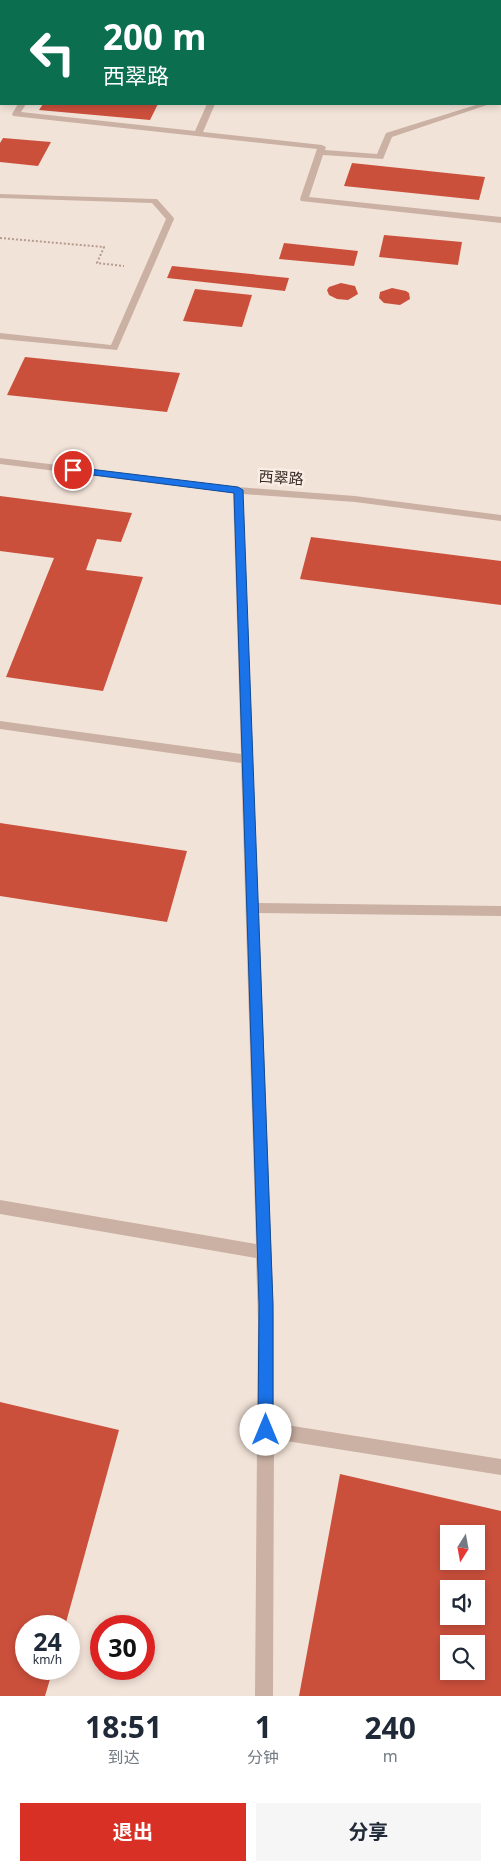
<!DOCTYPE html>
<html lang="zh">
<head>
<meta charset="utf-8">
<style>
	:root { --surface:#fff; --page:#f6f6f7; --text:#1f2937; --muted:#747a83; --accent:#d93025 }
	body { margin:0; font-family:"Noto Sans","Noto Sans SC",sans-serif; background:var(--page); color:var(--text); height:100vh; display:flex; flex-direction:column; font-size:19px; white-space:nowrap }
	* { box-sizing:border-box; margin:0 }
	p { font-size:16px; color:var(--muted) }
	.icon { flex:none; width:28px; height:28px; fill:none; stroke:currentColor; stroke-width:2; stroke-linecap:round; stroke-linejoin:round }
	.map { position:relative; height:1696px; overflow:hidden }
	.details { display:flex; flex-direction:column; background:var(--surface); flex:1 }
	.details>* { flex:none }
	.guide { position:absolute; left:0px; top:0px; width:501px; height:105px; box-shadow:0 2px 8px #0003; background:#0b6e4f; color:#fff; overflow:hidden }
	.needle { width:32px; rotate:191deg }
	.controls { position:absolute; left:440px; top:1525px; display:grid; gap:10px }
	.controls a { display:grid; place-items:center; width:45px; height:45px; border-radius:0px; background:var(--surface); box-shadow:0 2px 8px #0003; font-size:25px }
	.speed { position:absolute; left:15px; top:1615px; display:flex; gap:10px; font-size:25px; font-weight:700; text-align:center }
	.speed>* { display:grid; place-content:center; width:65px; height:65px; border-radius:50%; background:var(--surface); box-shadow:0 2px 8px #0003; line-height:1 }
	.speed small { font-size:12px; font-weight:400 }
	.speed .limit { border:8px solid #d22; background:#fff; color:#111 }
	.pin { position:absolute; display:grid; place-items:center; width:42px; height:42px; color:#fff; margin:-21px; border:2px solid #fff; border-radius:50%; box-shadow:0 1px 5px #0007 }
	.me { position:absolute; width:55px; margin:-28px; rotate:0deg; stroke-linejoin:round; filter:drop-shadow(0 0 4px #0008) }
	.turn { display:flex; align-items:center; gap:18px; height:105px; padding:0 20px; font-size:22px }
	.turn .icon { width:65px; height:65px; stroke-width:2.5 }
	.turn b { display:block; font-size:35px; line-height:42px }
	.eta { display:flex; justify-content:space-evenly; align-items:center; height:85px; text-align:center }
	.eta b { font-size:30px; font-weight:700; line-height:35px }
	.primary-button { display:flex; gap:10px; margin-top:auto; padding:10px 20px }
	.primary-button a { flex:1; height:58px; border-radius:0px; background:var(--accent); color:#fff; font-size:20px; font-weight:700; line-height:58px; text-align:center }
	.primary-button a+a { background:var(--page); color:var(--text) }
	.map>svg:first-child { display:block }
	.building { fill:#cb503c; fill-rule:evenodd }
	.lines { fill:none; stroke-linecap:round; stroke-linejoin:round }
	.path { stroke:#b69b8d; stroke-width:2; stroke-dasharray:2 2; stroke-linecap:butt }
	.minor { fill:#cab1a3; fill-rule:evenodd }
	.route { fill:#1a73e8; stroke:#114b97 }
	.labels { text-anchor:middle; stroke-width:5; stroke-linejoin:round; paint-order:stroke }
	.street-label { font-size:15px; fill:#352926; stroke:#faede4 }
</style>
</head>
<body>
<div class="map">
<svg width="501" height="1696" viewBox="0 0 501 1696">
	<rect width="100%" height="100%" fill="#f2e3d8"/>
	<path class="building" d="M43,104H158L150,120L39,110Z
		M3,138L51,142L38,166L0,162V143Z
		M352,163L485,177L479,200L344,186Z
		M384,235L462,242L458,265L379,257Z
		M284,243L358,251L354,266L279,259Z
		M172,266L289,278L285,291L167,278Z
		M341,283L355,286L358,294L348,300L337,299L329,295L327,290L329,287Z
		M392,288L406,291L409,293L410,299L400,305L384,303L379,298L380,292Z
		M195,289L252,295L242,327L183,321Z
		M25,357L180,373L167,412L7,395Z
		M0,496L132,513L121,542L97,539L86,570L143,577L103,691L6,677L54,558L0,551Z
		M311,537L501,561V605L300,579Z
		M0,823L187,851L167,922L0,896Z
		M0,1402L119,1430L65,1626H26V1669H53L45,1696H0Z
		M340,1474L501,1511V1696H299ZM449,1534H476V1561H449ZM449,1589H476V1616H449ZM449,1644H476V1671H449Z"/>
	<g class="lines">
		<path class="path" d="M0,238L104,247L97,263L124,266"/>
		<path class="minor" d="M500,97H501V101H500Z
			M18,104H26L21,112L195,131L207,104H215L203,132L322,145L326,147L325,150L377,154L386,133L479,104H490L392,137L383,159L323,155L309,197L501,217V223L301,201L300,199L317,149L13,116L12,114Z
			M0,194L154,199H157L173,217L174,219L117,350L0,339V333L111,345L166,219L152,203L0,198Z
			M0,458L238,487L355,496L501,515V521L355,502L243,494L258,903L501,906V916L259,913L274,1321V1423L501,1459V1475L274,1439L273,1696H255L258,1321L256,1258L0,1214V1200L256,1244L241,763L0,729V721L241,754L233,493L0,464Z"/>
	</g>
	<path class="route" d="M73,467L238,487L243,490L273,1304V1430L271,1435L266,1437L261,1435L258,1430L259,1304L234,493L70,472L69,470Z"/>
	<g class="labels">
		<g class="street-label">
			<text transform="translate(281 478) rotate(4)" y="5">西翠路</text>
		</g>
	</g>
</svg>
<div class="controls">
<a><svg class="needle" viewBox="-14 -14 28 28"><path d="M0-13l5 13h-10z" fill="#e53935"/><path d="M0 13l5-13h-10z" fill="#747a83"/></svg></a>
<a><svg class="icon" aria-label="sound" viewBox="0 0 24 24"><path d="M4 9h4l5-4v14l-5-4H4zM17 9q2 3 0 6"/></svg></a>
<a><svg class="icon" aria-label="search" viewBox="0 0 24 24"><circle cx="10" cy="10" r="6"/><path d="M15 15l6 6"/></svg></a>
</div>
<div class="speed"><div>24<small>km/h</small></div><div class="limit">30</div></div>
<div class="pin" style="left:73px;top:470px;background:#d93025"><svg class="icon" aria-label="arrive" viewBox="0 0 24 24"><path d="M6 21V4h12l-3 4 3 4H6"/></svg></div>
<svg class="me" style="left:266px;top:1430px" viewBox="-20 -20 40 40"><circle r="19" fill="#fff"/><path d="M0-13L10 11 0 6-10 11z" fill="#1a73e8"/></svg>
<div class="guide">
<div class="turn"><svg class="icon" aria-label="left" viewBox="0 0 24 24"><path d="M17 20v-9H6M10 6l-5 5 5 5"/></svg><div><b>200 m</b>西翠路</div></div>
</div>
</div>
<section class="details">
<div class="eta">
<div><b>18:51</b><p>到达</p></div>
<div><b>1</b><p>分钟</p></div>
<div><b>240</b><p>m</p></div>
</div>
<div class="primary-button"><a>退出</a><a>分享</a></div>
</section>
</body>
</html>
